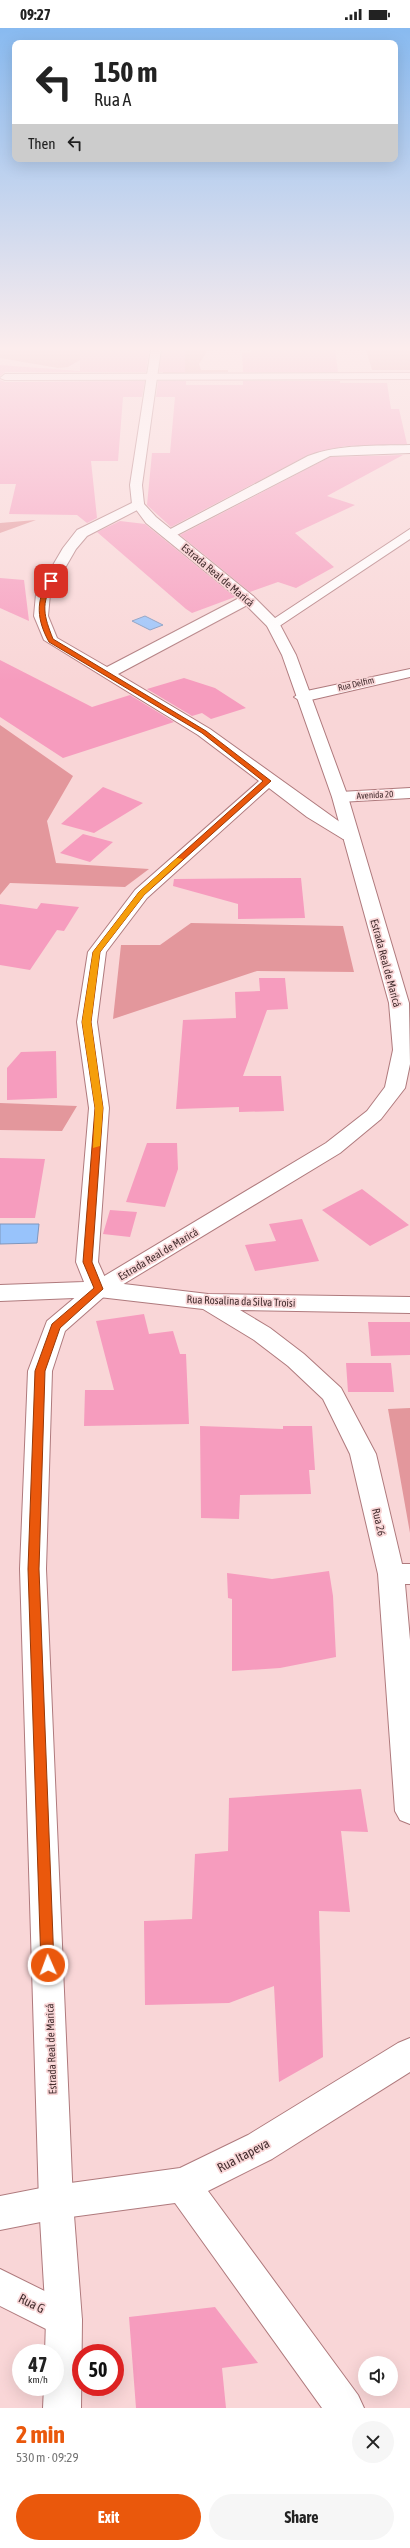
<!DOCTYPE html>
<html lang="en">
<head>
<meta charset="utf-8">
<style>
	:root { --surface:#fff; --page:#f6f6f6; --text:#222; --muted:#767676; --accent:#ea580c }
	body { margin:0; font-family:"Asap Condensed",sans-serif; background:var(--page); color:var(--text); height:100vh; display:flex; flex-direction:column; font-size:15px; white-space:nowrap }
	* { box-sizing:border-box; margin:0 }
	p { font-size:13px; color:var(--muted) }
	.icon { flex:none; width:22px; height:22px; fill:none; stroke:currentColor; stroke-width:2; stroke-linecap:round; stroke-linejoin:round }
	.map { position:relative; height:2380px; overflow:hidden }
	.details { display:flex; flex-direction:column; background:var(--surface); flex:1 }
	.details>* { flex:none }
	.hud { position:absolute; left:12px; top:12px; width:386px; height:122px; border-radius:8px; box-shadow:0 4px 16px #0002; background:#fff; color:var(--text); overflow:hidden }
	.controls { position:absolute; left:358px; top:2328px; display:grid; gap:8px }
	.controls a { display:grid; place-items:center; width:40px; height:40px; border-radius:50%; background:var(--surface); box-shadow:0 4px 16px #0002; font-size:20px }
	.speed { position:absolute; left:12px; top:2316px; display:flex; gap:8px; font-size:20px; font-weight:700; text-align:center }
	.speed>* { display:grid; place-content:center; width:52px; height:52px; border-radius:50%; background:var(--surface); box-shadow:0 4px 16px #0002; line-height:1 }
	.speed small { font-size:10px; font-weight:400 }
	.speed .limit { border:6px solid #d22; background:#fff; color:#111 }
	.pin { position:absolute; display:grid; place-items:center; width:34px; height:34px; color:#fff; margin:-17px; border-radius:8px; box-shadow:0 2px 6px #0006 }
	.me { position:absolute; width:44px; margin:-22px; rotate:358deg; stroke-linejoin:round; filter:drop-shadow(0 0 3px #0008) }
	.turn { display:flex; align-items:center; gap:14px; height:84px; padding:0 16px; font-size:18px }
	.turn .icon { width:52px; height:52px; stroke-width:2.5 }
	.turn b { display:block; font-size:28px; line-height:34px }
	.then { display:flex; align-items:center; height:38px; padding:0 16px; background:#0003; gap:8px; font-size:15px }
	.round { display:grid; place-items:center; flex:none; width:42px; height:42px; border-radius:21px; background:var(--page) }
	.head { display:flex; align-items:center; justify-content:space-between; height:68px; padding:0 16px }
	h1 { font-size:24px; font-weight:700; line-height:30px; color:var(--accent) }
	.primary-button { display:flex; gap:8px; margin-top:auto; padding:8px 16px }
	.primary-button a { flex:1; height:46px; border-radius:24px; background:var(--accent); color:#fff; font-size:16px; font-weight:700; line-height:46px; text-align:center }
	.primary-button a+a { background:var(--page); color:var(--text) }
	.status { display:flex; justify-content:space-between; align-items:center; height:28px; padding:0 20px; background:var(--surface); direction:ltr }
	.status svg { height:11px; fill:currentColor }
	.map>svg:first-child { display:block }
	.green { fill:#e3979c }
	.water { fill:#98c3fb; stroke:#7f97be }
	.building { fill:#f69cbe }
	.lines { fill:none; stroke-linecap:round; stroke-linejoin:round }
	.minor-casing { stroke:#af7a7d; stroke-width:2 }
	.secondary-casing { stroke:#af7a7d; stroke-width:2 }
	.minor { fill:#fff; fill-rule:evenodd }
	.secondary { fill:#fff; fill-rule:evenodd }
	.route { fill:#ea580c; stroke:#983908 }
	.slow { fill:#f59e0b }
	.labels { text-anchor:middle; stroke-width:3.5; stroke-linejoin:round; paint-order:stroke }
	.far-street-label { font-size:9px; fill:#452f30; stroke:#f9d6d7 }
	.street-label { font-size:11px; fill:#452f30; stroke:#f9d6d7 }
	.near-street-label { font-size:13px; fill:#452f30; stroke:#f9d6d7 }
</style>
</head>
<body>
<div class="status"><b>09:27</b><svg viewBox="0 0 49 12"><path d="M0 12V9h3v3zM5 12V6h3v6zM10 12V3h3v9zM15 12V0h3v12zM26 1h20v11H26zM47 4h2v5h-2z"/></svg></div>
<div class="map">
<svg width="410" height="2380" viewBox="0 0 410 2380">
	<rect width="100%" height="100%" fill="#f9d6d7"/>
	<path class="green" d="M0,321H135L80,332L68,339L58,340L0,330Z
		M167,321H227L207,323L199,336L201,342H228V344L163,345L162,338Z
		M410,321V342H372L366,322Z
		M36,492L0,505V495Z
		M0,697L73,748L47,793L56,835L149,841L125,859L10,855L0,867Z
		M191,895L343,898L354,944L257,943L113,991L121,917H160Z
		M0,1075L77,1078L62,1103L0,1102Z
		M410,1380V1505L388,1381Z"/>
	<path class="water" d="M145,588L163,597L150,602L132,593Z
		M0,1196H39L37,1215L0,1216Z"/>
	<path class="building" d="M80,321H149L146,344H5L0,348V337L80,343Z
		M162,321H185V344H159Z
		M251,321H335L338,344H243L242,325H251Z
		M0,352L5,354L145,353L142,369H123L118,433H91L97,490L87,495L77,487L9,486L16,456H0Z
		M158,353H186V357H243V353H340V355H387L391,381H399L407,416L345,418L308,427L171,499L147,477L152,425H170L175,369H156Z
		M403,427L327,468L355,477L295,505L334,539L296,560L278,554L250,564L180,507L330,429Z
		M120,493L145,496L235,569L192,585L186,581L97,504Z
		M0,550L24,552L29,593L0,580Z
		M0,632L92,679L130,667L174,694L63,730L0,689Z
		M184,650L215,660L246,680L211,691L202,685L192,688L147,661Z
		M103,759L143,775L94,805L61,796Z
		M83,806L113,814L90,834L60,825Z
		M301,850L305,890L238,891V876L173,858L174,851Z
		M41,875L79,879L64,903L57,902L30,942L0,937V876L37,881Z
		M259,950H285L288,981L267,982L243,1048H281L284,1083L239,1084V1079L176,1081L183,992L236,990L235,964L260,963Z
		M56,1023L57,1070L7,1072V1040L21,1024Z
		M147,1115H177L178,1141L165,1179L126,1174Z
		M0,1130L45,1131L35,1190H0Z
		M362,1161L409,1197L370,1218L322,1182Z
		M110,1182L137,1184L130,1209L103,1206Z
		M302,1191L319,1233L255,1243L245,1217L276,1213L269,1196Z
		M144,1286L149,1306L173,1303L180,1326H186L189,1396L84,1398L85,1362H114L96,1293Z
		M368,1294H410V1327L371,1328Z
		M346,1335H391L394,1364H348Z
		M200,1398L283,1401V1398H312L315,1442H309L311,1466L240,1467L239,1491L201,1490Z
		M329,1543L333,1568L336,1629L280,1640L232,1643V1571L228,1570L227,1545L272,1551Z
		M361,1761L368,1804L341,1803L350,1884L319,1883L323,2029L279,2054L274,1958L229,1975L145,1977L144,1893L192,1891L195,1826L228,1823L229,1770Z
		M215,2279L258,2335L222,2340L226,2380H136L129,2289Z"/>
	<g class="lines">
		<g class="minor-casing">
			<path id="minor" d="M410,345V351L5,352L0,350L5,346Z
				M410,417V425L330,428L173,509L168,510L161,506L308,428C340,416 375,418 410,417Z
				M138,472L143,473L144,476L143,479L87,508L76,521L50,566L48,588L57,610L107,639L243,568H253L255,571L253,574L118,646L210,701L358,807L355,811H343L307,789L269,760L147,870L106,924L97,994L109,1080L98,1234L107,1254L208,1266L410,1269V1285L240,1282L270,1300L304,1326L341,1360L376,1426L402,1536H410V1556H405L410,1612V1796L400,1792L395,1783L378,1546L350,1426L323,1371L288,1338L254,1312L203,1281L99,1269L0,1273V1257L84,1254L76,1234L89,1080L77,994L88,924L135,862L259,753L198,707L44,612L34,588L36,566L63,520L77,502Z
				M410,501V511L278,599H268L266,596Z
				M410,641V649L302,674L294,669L302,664Z
				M410,760V770L340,774L332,769L340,764Z
				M410,2010V2044L272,2131L208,2163L358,2367L364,2380H322L175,2175L56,2191L0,2202V2168L56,2157L180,2140L248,2107L398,2015Z
				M0,2241L77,2279L82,2292L77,2305L64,2310L0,2278Z"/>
		</g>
		<g class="secondary-casing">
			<path id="secondary" d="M151,321H161L142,457L144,476L156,489L253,568L278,593L296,627L348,769L409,975L410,1036L405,1060L381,1091L340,1125L107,1266L65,1303L52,1343L46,1541L73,2174L82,2292L81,2380H43L44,2359H55V2325H45L46,2292L39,2174L20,1541L28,1343L47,1293L91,1256L326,1115L367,1083L385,1059L393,1022L389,975L332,769L282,627L267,598L243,574L146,495L132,476L130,457Z"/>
		</g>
		<use href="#minor" class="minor"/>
		<use href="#secondary" class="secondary"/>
	</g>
	<linearGradient id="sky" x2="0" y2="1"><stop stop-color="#88baf0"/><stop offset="0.49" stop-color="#fceded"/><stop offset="1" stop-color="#fceded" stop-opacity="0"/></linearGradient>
	<rect width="410" height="654" fill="url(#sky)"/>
	<path class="route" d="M49,552L54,553C40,576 44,588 53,611L206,703L271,753L144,867L100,924L91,994L103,1080L92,1234L103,1261L60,1300L45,1343L39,1541L54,1937L52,1941L48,1943L43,1941L41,1937L28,1541L35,1343L52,1296L94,1260L83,1234L95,1080L82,994L93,924L139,864L263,753L202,705L49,614C37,592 35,573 49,552Z"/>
	<path class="slow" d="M177,830L183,831L144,867L100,924L91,994L103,1080L100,1118L93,1120L95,1080L82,994L93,924L139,864Z"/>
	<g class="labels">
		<g class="far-street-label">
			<text transform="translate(356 656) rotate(-13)" y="3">Rua Delfim</text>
			<text transform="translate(375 767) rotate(-3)" y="3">Avenida 20</text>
		</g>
		<g class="street-label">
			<text transform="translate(218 547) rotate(40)" y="4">Estrada Real de Maricá</text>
			<text transform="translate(386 935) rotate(75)" y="4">Estrada Real de Maricá</text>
			<text transform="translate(158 1226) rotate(-31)" y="4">Estrada Real de Maricá</text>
			<text transform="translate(241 1273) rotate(2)" y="4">Rua Rosalina da Silva Troisi</text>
			<text transform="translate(379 1494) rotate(77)" y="4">Rua 26</text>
			<text transform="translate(51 2021) rotate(-92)" y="4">Estrada Real de Maricá</text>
		</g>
		<g class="near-street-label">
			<text transform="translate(243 2127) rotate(-28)" y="5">Rua Itapeva</text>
			<text transform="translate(32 2275) rotate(27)" y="5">Rua G</text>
		</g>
	</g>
</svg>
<div class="controls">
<a><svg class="icon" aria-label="sound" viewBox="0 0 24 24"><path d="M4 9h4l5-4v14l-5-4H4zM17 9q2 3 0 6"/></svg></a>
</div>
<div class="speed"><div>47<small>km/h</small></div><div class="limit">50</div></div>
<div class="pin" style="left:51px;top:553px;background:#d93025"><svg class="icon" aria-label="arrive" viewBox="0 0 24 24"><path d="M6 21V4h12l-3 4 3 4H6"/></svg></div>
<svg class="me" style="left:48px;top:1937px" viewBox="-20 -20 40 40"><circle r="17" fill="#ea580c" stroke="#fff" stroke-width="3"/><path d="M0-11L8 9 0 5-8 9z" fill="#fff"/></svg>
<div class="hud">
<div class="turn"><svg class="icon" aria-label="left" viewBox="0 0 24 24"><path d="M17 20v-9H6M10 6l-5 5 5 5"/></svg><div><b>150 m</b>Rua A</div></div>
<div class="then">Then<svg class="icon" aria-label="left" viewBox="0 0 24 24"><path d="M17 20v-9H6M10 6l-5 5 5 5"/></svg></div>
</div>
</div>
<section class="details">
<div class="head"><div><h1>2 min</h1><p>530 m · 09:29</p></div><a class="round"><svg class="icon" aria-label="close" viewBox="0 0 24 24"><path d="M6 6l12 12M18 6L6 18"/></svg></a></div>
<div class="primary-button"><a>Exit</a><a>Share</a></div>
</section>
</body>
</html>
